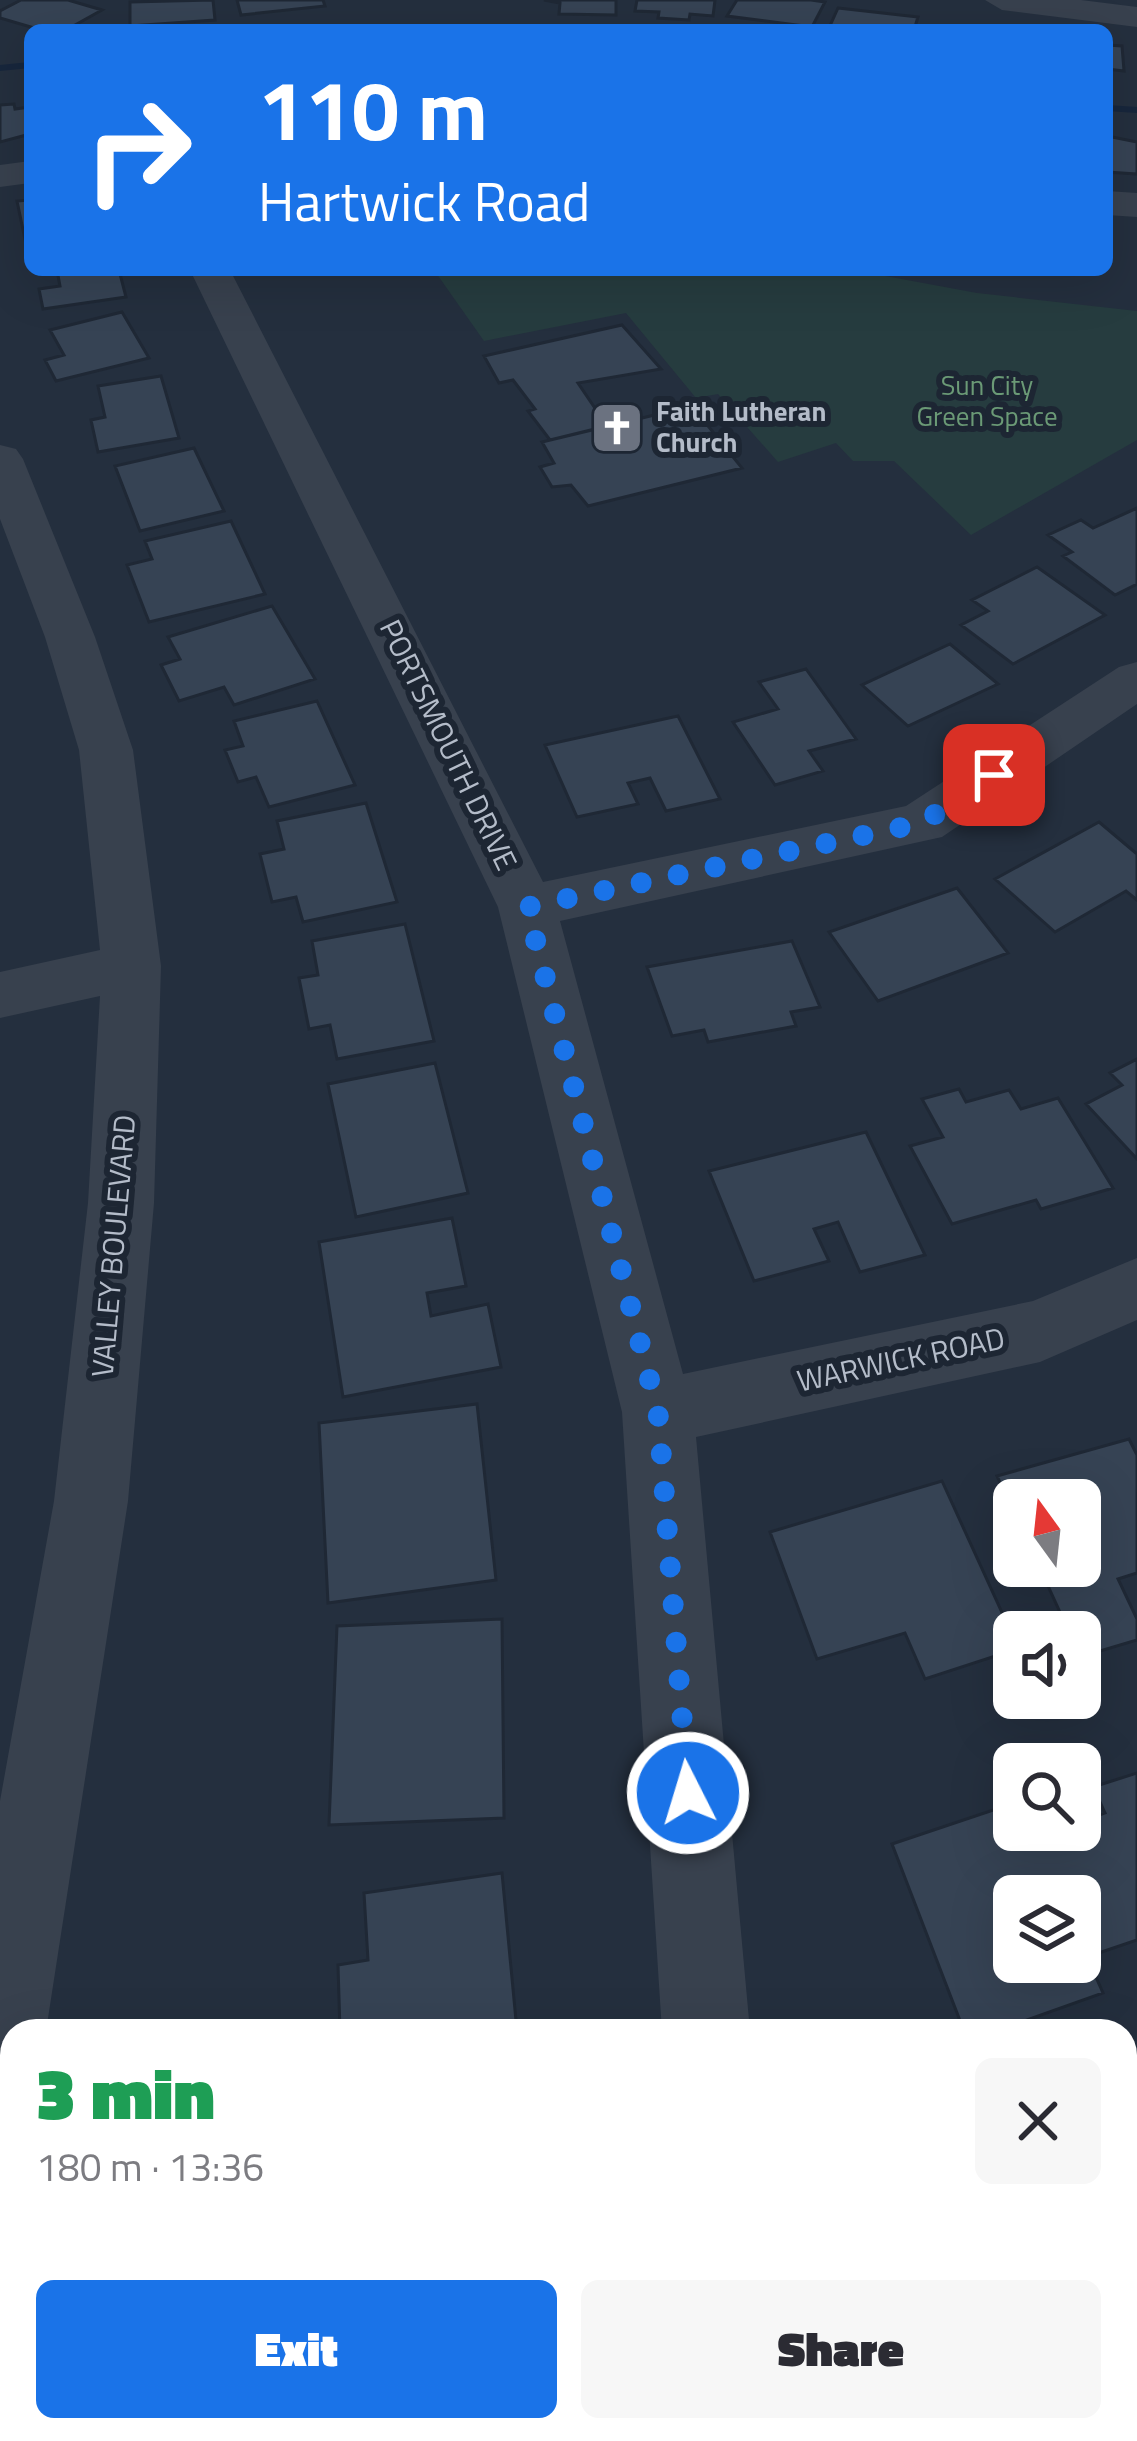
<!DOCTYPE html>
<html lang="en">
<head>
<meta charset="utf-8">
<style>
	:root { --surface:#fff; --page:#f7f7f7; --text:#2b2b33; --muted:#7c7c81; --accent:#1a73e8 }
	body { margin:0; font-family:"Titillium Web",sans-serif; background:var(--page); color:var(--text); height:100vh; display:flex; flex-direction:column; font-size:45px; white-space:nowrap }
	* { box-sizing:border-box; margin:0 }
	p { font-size:39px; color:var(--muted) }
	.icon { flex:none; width:66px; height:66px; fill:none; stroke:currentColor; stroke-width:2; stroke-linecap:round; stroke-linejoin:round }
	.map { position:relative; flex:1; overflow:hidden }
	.drawer { position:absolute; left:0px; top:2019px; width:1137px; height:423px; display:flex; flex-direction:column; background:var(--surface); border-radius:36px 36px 0 0; box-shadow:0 12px 48px #0002 }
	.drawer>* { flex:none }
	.hud { position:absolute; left:24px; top:24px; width:1089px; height:252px; border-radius:18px; box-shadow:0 12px 48px #0002; background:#1a73e8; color:#fff; overflow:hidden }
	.needle { width:78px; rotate:345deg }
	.fabs { position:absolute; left:993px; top:1479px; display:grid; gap:24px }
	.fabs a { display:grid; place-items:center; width:108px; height:108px; border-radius:18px; background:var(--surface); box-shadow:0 12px 48px #0002; font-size:60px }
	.pin { position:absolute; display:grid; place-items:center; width:102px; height:102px; color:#fff; margin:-51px; border-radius:24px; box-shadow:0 6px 18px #0006 }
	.me { position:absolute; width:132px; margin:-66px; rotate:355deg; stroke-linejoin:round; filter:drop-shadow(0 0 9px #0008) }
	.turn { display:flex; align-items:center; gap:42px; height:252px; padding:0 36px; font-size:54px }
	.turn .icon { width:156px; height:156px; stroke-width:2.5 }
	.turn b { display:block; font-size:84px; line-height:102px }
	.round { display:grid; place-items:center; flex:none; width:126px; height:126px; border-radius:18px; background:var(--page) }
	.overview { display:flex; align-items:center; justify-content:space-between; height:204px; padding:0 36px }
	h1 { font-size:72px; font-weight:800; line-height:90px; color:#1e9e55 }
	.cta { display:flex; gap:24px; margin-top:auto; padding:24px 36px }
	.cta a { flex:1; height:138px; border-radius:18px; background:var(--accent); color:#fff; font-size:48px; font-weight:800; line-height:138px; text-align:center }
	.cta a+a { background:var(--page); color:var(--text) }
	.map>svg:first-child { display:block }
	.green { fill:#263c3f }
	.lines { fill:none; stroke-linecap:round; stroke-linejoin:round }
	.stream { fill:#17263c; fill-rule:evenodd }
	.building { fill:#364354; stroke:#1f2835; stroke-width:3; fill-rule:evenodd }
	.minor { fill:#38414e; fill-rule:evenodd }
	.route { stroke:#1a73e8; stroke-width:21; stroke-dasharray:0 37.8 }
	.labels { text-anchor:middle; stroke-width:12; stroke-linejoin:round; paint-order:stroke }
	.far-park-label { font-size:27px; fill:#6b9a76; stroke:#1d2633 }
	.far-poi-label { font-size:27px; font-weight:bold; fill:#b4bcc9; stroke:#1d2633; text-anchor:start }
	.street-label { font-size:30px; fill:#b4bcc9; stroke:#1d2633 }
</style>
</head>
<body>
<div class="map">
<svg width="1137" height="2441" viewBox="0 0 1137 2441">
	<rect width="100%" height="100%" fill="#242f3e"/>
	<path class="green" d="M434,270H853L977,293L1137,311V440L971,535L894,461H853L836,443L778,462L718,394L696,398L626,313L484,341Z"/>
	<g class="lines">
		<path class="stream" d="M30,62V68L0,71V65Z
			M1107,105L1137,107V113L1107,111Z"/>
	</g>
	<path class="building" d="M21,0H68L102,10L66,30H41L0,18V11Z
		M213,0L215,20L130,26V2Z
		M237,0H323L325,6L241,15Z
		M544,0H616V15L559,14L560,3Z
		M637,0H715L713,16L690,14L689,20L658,18L659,12L635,11Z
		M737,0H811L825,2L812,27L727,16Z
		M838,8L918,17L914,30L829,28Z
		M1107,45L1122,46L1124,71L1107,69Z
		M14,104L15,109L30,107V134L0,142V105Z
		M1107,136L1137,142V174L1107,172Z
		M30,200V244H26L17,201Z
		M57,270H119L126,297L43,309L39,289L60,286Z
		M122,312L149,358L56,381L45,360L64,355L50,330Z
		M622,325L661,369L578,383L607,426L550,440L528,411L535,409L513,380L499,383L484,356Z
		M161,376L179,438L98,452L91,420L105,417L98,386Z
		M692,406L742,468L588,506L571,485L552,487L540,467L554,463L542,442Z
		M194,448L224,511L140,531L115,466Z
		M1137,508V584L1115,595L1063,556L1072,552L1048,535L1081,520L1093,528Z
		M231,521L265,594L149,622L127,565L152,559L145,541Z
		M1037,567L1105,615L1013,664L961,625L988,611L972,600Z
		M272,606L315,679L234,705L224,687L179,701L161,665L180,659L168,637Z
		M950,644L998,684L908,726L862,685Z
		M806,669L856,739L809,751L823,771L775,785L733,722L778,709L759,682Z
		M317,701L355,785L269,807L256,777L238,782L225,750L243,746L234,721Z
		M678,716L720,799L666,811L650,778L628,783L638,804L577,817L545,745Z
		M366,803L397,902L303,922L296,897L272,902L260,854L284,849L277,821Z
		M1099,822L1137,854V900L1126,891L1055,932L995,879Z
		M957,888L1008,953L878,1001L829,932Z
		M405,924L434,1041L337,1059L330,1025L309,1029L299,978L318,975L312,941Z
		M792,941L820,1007L791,1012L796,1026L708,1042L704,1030L672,1036L647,967Z
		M1137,1059V1159L1086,1104L1122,1085L1110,1073Z
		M435,1063L468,1193L356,1217L328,1084Z
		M959,1089L966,1102L1009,1090L1021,1109L1058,1098L1113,1188L1041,1209L1036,1200L952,1224L910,1146L943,1137L922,1099Z
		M866,1132L925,1255L860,1272L838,1222L814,1229L829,1261L754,1281L709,1171Z
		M452,1218L466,1286L427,1293L431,1316L488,1304L501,1367L343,1397L319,1242Z
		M477,1404L496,1580L328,1603L319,1423Z
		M1129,1439L1137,1455V1573L1118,1579L1137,1619V1640L1080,1657V1632H1069L1039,1566H1080V1500H1014V1512L997,1476Z
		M942,1481L1014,1639V1650L925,1679L905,1633L817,1659L770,1532Z
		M502,1619L504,1818L329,1825L337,1626Z
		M1137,1773V1940L1087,1957L1103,1993L996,2031H964L892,1844L1014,1803V1830H1080V1822L1105,1813L1093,1787ZM1014,1896H1080V1962H1014Z
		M502,1873L517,2031H340L338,1965L368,1960L364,1893Z"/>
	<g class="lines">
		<path class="minor" d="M985,0H1081L1137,7V27L1002,10Z
			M30,161V183L0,187V165Z
			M1107,191L1137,193V217L1107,215Z
			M190,270H230L543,882L906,806L1119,667L1137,662V704L942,837L560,921L683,1374L1033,1301L1137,1258V1320L1040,1362L696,1437L750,2031H662L622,1412L498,907Z
			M0,445L16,449L23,459L95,637L133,750L161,966L154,1203L128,1501L46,2031H12V2085L0,2090V1801L54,1501L88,1203L100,996L0,1018V972L100,950L79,750L45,637L0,519Z
			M1137,2227V2321L1125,2324V2230Z
			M0,2340H12V2430H31L0,2438Z
			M688,2430H786L787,2441H689Z"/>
	</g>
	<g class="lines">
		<path class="route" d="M688,1793L658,1412L527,907L922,823L994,775"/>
	</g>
	<defs>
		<g id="church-square" transform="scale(2.7)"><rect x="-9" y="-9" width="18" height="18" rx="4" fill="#6b7280" stroke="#1d2633"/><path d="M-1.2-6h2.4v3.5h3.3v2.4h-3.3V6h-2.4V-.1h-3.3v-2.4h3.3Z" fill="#fff"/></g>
	</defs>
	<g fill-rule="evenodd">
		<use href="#church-square" x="617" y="428"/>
	</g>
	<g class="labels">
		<g class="far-park-label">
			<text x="987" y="395">Sun City<tspan x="987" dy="31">Green Space</tspan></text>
		</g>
		<g class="far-poi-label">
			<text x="656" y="421">Faith Lutheran<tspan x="656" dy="31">Church</tspan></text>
		</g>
		<g class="street-label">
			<text transform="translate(448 745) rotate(64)" y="10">PORTSMOUTH DRIVE</text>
			<text transform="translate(114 1246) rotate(-85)" y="10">VALLEY BOULEVARD</text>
			<text transform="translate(901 1360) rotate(-12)" y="10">WARWICK ROAD</text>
		</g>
	</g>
</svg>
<div class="fabs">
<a><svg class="needle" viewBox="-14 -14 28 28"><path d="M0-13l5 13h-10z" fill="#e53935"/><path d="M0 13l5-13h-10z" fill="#7c7c81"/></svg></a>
<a><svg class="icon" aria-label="sound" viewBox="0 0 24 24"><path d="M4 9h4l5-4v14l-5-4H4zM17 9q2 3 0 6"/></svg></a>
<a><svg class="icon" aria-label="search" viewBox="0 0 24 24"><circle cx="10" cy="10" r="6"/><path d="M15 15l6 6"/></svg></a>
<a><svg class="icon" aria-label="layers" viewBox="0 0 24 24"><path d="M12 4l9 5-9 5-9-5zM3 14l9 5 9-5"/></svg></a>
</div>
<div class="pin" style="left:994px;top:775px;background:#d93025"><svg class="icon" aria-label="arrive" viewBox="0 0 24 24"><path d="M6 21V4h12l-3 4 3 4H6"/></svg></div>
<svg class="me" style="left:688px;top:1793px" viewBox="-20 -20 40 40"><circle r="17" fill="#1a73e8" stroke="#fff" stroke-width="3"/><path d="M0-11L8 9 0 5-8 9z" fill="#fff"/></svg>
<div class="hud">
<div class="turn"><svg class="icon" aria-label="right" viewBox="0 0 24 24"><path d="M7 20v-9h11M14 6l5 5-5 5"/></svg><div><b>110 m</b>Hartwick Road</div></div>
</div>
<section class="drawer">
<div class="overview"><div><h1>3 min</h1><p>180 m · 13:36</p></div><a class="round"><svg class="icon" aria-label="close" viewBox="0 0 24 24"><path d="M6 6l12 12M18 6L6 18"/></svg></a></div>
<div class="cta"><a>Exit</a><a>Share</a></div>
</section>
</div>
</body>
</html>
